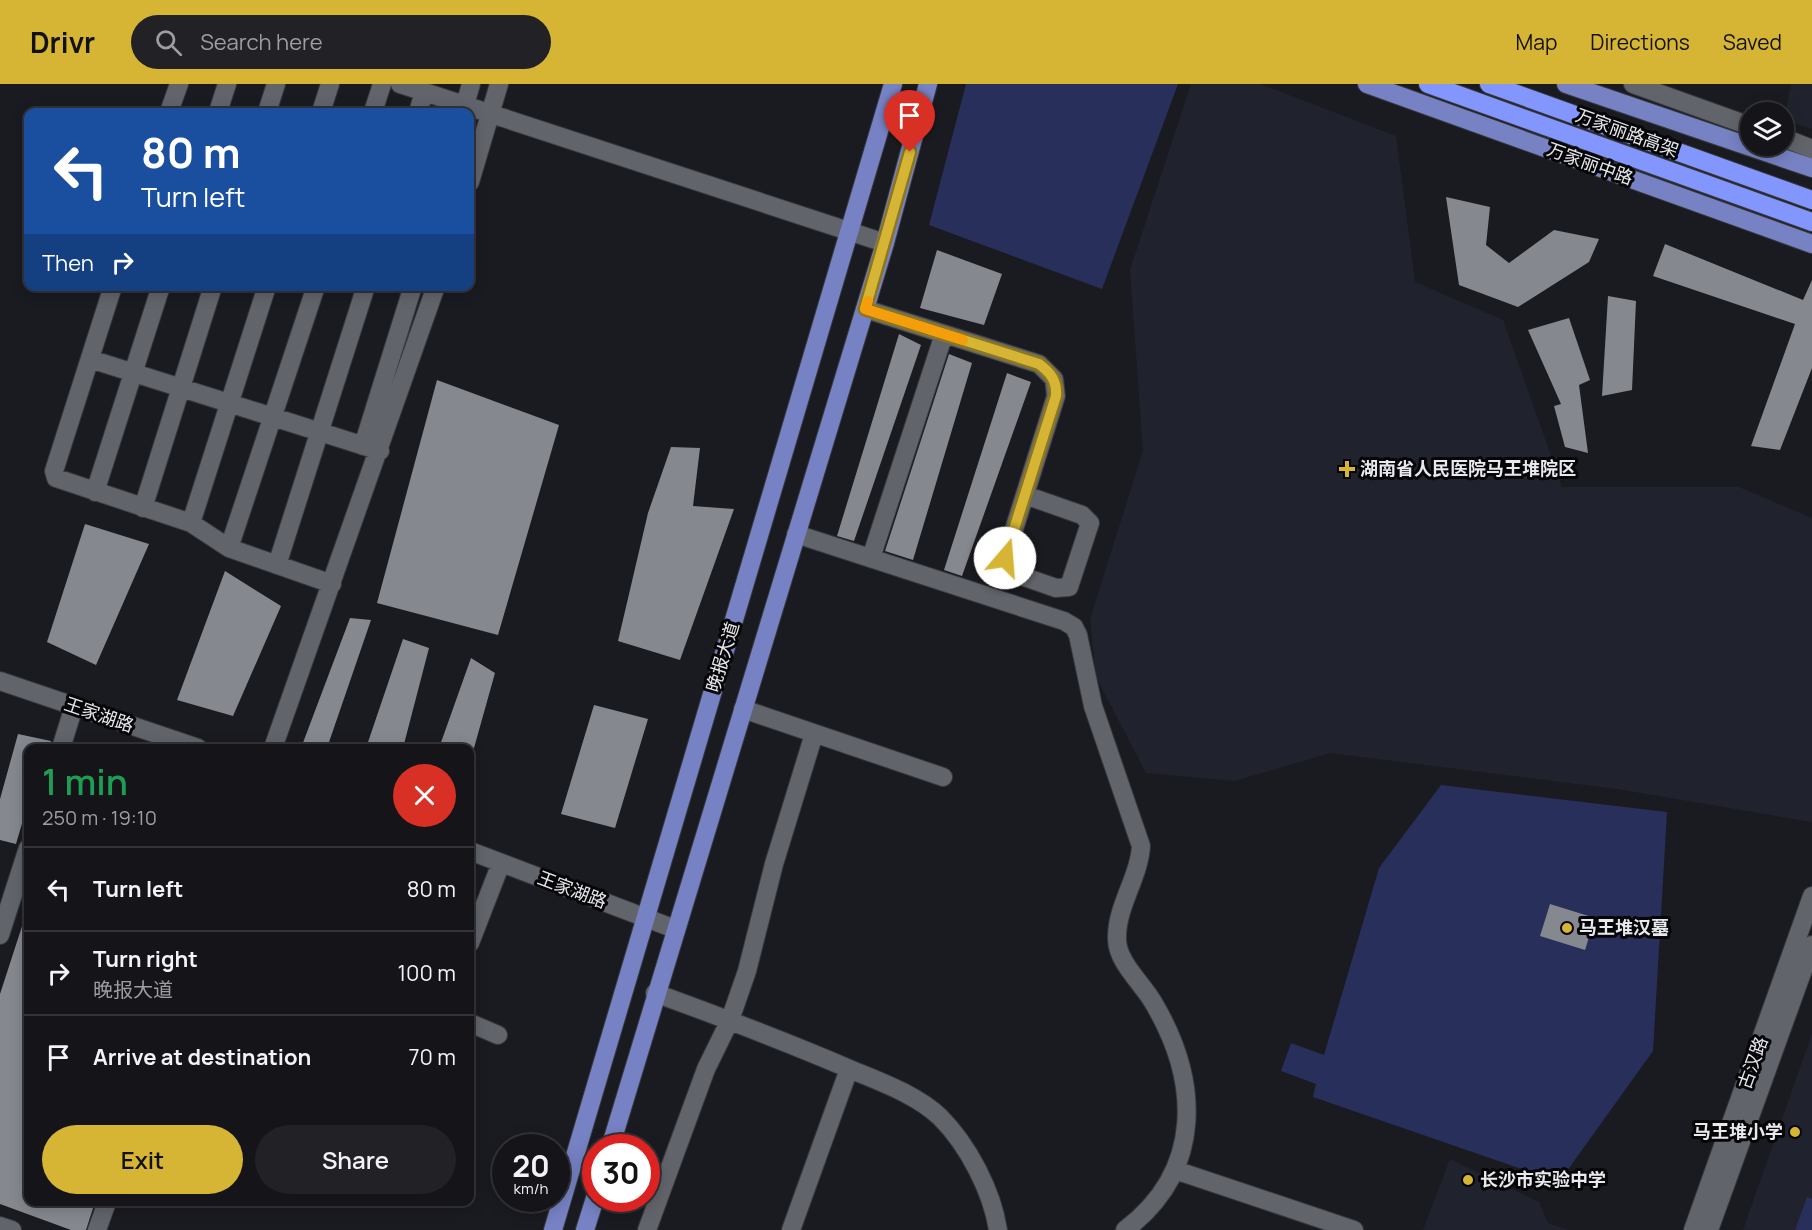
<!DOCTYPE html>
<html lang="en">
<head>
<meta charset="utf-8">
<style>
	:root { --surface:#141419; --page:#212126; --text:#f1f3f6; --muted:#9d9ea2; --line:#333338; --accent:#d6b534 }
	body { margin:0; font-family:Manrope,"Noto Sans SC",sans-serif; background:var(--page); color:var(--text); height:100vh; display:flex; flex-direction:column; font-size:22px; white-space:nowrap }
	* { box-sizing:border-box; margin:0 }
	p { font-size:20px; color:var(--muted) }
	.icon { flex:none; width:33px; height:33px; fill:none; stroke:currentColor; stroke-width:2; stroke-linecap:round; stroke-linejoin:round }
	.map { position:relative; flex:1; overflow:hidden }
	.sheet { position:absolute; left:24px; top:660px; width:450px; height:462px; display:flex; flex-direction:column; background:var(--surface); border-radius:12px; box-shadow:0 3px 15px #0003,0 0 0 2px var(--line) }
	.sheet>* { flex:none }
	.guide { position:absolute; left:24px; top:24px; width:450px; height:183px; border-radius:12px; box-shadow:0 3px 15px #0003,0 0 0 2px var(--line); background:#1a4fa0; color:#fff; overflow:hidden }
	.fabs { position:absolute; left:1740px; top:18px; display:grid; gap:12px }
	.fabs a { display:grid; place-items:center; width:54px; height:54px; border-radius:50%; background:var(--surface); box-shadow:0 3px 15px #0003,0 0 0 2px var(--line); font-size:30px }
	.speed { position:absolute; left:492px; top:1050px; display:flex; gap:12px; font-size:30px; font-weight:700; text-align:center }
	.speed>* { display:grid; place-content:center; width:78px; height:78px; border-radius:50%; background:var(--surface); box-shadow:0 3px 15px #0003,0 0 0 2px var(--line); line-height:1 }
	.speed small { font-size:15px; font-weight:400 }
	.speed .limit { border:9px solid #d22; background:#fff; color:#111 }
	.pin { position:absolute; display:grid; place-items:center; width:51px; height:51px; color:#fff; margin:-62px -26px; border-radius:50% 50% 50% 0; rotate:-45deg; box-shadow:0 0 6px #0007 }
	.pin .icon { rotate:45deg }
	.me { position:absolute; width:66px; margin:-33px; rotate:18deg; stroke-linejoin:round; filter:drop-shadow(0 0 4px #0008) }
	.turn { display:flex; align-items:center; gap:21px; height:126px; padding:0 18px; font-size:27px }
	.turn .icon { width:78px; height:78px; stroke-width:2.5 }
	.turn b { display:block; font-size:42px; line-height:51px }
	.then { display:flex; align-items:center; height:57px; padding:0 18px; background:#0003; gap:12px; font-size:22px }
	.round { display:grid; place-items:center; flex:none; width:63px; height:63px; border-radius:32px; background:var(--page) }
	.summary { display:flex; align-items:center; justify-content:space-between; height:102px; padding:0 18px }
	h1 { font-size:36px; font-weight:600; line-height:45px; color:#1e9e55 }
	.button { display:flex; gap:12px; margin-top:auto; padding:12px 18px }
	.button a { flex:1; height:69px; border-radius:36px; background:var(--accent); color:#111; font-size:24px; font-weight:600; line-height:69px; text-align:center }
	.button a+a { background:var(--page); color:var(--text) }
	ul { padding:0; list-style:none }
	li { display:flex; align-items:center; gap:18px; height:84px; padding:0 18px; border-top:2px solid var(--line) }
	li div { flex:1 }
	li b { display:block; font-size:22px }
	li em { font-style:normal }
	header { display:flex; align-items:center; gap:36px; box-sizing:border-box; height:84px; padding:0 30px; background:var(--accent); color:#111 }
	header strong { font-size:28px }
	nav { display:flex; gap:33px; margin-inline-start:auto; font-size:21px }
	.search { width:420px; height:54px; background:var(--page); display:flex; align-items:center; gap:15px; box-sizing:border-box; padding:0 21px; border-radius:33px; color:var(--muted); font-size:22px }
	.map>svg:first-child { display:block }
	.built { fill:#20232e }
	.green { fill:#282f5a }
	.building { fill:#86888f }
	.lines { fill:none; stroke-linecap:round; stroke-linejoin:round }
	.minor-casing { stroke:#37383c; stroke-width:20 }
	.major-casing { stroke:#37383c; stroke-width:20 }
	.highway-casing { stroke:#37383c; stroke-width:20 }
	.minor { stroke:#62646b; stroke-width:18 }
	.major { stroke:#7682c3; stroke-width:18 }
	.highway { stroke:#8396fe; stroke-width:18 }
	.route-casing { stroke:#8b7622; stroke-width:15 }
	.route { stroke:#d6b534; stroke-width:10 }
	.slow { stroke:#f59e0b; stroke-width:10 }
	.poi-dot { fill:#d6b534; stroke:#060608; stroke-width:2 }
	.labels { text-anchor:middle; stroke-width:6; stroke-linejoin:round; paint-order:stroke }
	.street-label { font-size:18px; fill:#e8e9ed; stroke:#060608 }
	.poi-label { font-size:18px; font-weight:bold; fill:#e8e9ed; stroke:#060608; text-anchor:start }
</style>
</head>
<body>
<header>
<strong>Drivr</strong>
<div class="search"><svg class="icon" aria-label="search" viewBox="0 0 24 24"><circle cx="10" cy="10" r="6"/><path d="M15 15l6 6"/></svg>Search here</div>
<nav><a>Map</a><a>Directions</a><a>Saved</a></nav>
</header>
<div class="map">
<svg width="1812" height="1146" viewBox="0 0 1812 1146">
	<rect width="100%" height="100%" fill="#1a1b21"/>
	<path class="built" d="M1191,0H1260L1396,52L1415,198L1503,236L1562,403H1739L1812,434V738L1617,705L1330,669L1235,697L1146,689L1096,593L1090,535L1143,367L1130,186Z
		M1791,0H1812V45L1784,36Z
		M1812,950V1146H1743Z
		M1450,1075L1539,1118L1548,1139L1568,1146H1423Z"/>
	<path class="green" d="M966,0H1178L1102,205L929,141Z
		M1441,701L1667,728L1653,967L1559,1098L1313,1013L1316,1000L1281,987L1291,959L1324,971L1379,784Z
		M1807,1113L1812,1115V1146H1795Z"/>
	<path class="building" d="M1446,113L1490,123L1486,161L1509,179L1554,146L1599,155L1589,178L1518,223L1459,201Z
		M1665,160L1803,216L1812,196V284L1780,366L1751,362L1795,240L1653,192Z
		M937,166L1002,190L984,241L920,224Z
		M1608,212L1636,217L1632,306L1602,312Z
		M1569,234L1590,296L1579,301L1588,369L1565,363L1554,322L1561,320L1528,246Z
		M899,250L921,261L854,457L837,452Z
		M949,270L972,279L913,476L885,467Z
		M1007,289L1031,298L962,492L944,486Z
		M437,296L559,341L498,551L377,519Z
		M671,363L700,364L693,422L734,425L680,576L618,557L648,429Z
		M85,440L149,460L96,581L47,558Z
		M225,487L281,522L233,632L177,616Z
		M350,534L371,536L327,664H301Z
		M403,555L429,564L403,664H366Z
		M471,574L495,589L474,664H439Z
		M594,621L648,635L615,744L561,730Z
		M18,650L51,657L50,664H28V719L16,760L0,756V715Z
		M1550,820L1595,834L1585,866L1540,852Z
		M26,830H28V1118H95L86,1146H71L0,1120V910Z"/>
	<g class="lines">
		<g class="minor-casing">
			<path id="minor" d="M400,0L885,159
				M1633,0L1750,42
				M169,28L179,0
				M218,28L227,0
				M267,28L276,0
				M321,28L330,0
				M373,28L382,0
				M418,28L424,8
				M463,28L471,0
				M1784,54L1812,65
				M470,98L499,0
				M113,202L54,387L56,394L191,439L229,464L332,500
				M865,225L1039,280L1054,295L1056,312L1005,474L1008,484L1013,489L1056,504L1069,503L1090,439L1082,431L1025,411
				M90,275L380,367
				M363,362L413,202
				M95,408L161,202
				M143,424L213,202
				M191,439L267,202
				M796,450L1064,537L1074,543L1078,551L1093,622L1141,762C1139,794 1116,823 1117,855C1117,878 1142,899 1153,918C1200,997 1204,1086 1125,1146
				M229,464L316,202
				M871,474L944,250
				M277,481L366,202
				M0,597L198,664
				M743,625L943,693
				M61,664L71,632
				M273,664L436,202
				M470,767L675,845
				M0,851L28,764
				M470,859L501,779
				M655,909C721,933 787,958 852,986C881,998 917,1011 940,1033C968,1061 992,1107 998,1146
				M470,939L498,951
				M1175,1086L1354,1146
				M0,1142L12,1146
				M97,1146L107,1118
				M647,1146L706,985L730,936L747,887L774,780L814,650
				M791,1146L849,985
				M1693,1146L1812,812
				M1709,1146L1812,861"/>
		</g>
		<g class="major-casing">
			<path id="major" d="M1367,0L1812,160
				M1566,0L1812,84
				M610,1064L885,159L928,0
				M553,1146L893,0
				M585,1146L596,1111"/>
		</g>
		<g class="highway-casing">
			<path id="highway" d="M1428,0L1812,138
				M1489,0L1812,116"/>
		</g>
		<use href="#minor" class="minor"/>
		<use href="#major" class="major"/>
		<use href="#highway" class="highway"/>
	</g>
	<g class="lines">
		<g class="route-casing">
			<path id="route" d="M910,68L865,225L1039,280C1051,289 1057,297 1056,312L1005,474"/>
		</g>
		<use href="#route" class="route"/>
		<path class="slow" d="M868,217L865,225L963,256"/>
	</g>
	<g class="poi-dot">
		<path d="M1344 376h6v6h6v6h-6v6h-6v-6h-6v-6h6z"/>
		<circle cx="1567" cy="844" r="6"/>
		<circle cx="1795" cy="1048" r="6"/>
		<circle cx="1468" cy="1096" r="6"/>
	</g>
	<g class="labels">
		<g class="street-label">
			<text transform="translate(1627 49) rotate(20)" y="6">万家丽路高架</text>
			<text transform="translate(1590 80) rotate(20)" y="6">万家丽中路</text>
			<text transform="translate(723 573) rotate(-73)" y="6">晚报大道</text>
			<text transform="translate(99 631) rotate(19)" y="6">王家湖路</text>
			<text transform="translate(572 806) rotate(21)" y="6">王家湖路</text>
			<text transform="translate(1753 979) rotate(-70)" y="6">古汉路</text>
		</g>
		<g class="poi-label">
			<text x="1360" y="391">湖南省人民医院马王堆院区</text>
			<text x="1579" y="850">马王堆汉墓</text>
			<text x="1783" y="1054" text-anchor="end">马王堆小学</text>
			<text x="1480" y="1102">长沙市实验中学</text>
		</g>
	</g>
</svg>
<div class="fabs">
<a><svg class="icon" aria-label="layers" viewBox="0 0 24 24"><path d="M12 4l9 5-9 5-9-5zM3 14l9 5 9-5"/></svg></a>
</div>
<div class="speed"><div>20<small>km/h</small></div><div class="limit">30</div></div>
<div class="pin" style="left:910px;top:68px;background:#d93025"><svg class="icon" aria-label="arrive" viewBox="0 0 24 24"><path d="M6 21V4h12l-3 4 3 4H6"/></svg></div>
<svg class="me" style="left:1005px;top:474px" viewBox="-20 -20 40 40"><circle r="19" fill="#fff"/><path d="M0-13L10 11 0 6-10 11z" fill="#d6b534"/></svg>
<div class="guide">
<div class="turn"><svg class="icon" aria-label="left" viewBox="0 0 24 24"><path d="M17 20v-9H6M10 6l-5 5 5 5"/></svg><div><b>80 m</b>Turn left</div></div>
<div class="then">Then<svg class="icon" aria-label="right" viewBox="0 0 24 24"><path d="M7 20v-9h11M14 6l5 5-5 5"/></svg></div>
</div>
<section class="sheet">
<div class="summary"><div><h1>1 min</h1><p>250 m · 19:10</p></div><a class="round" style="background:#d93025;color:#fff"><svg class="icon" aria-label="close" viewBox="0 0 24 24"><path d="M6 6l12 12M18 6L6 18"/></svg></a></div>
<ul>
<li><svg class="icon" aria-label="left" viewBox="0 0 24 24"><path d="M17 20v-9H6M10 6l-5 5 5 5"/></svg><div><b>Turn left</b></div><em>80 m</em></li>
<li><svg class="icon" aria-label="right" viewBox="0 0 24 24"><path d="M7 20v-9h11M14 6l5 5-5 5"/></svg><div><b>Turn right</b><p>晚报大道</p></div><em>100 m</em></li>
<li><svg class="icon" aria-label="arrive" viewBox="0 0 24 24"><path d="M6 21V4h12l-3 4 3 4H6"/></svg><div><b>Arrive at destination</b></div><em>70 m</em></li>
</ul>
<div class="button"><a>Exit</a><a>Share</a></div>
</section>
</div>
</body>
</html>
